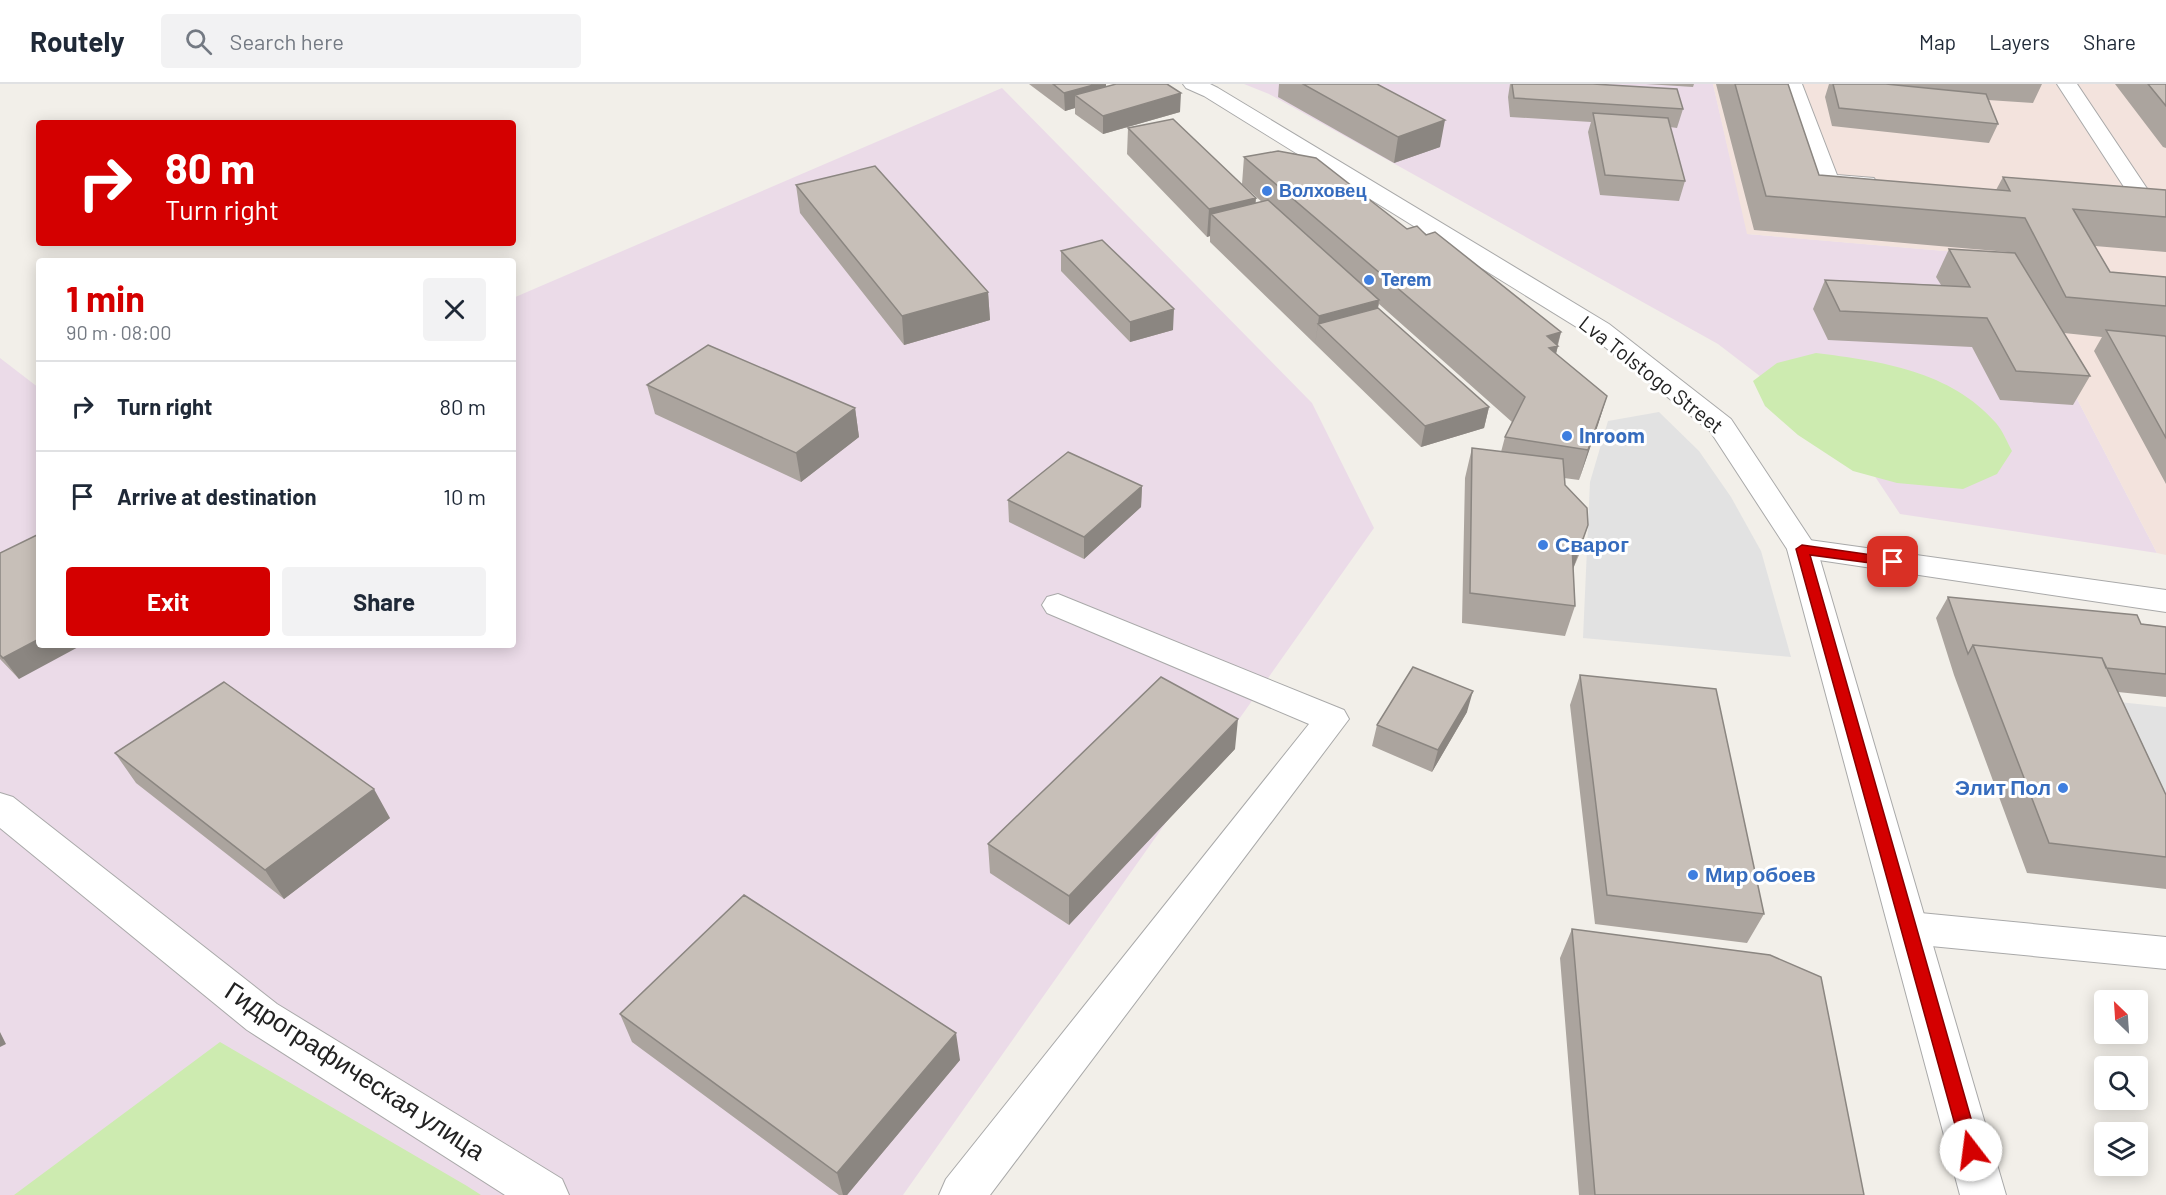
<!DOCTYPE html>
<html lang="en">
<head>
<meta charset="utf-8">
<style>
	:root { --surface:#fff; --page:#f2f2f3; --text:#1f2937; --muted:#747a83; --line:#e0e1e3; --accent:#d40000 }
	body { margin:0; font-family:Barlow,sans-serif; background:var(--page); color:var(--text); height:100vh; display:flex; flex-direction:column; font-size:22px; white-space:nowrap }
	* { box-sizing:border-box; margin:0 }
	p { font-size:20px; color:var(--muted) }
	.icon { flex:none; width:33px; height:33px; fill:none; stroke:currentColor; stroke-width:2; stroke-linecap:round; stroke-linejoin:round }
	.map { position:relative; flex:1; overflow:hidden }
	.drawer { position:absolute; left:36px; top:174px; width:480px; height:390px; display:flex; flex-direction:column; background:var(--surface); border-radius:6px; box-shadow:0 3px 15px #0003 }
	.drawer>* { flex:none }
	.top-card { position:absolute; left:36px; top:36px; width:480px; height:126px; border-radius:6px; box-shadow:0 3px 15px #0003; background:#d40000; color:#fff; overflow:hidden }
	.needle { width:39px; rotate:335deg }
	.fabs { position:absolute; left:2094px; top:906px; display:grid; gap:12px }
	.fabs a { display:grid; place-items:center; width:54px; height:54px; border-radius:6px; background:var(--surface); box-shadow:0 3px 15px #0003; font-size:30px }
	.pin { position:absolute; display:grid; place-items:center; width:51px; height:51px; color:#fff; margin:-26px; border-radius:12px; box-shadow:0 3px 9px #0006 }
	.me { position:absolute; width:66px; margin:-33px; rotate:345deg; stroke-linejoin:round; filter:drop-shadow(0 0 4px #0008) }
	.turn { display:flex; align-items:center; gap:21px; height:126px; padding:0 30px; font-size:27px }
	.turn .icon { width:78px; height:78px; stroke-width:2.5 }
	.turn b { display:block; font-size:42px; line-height:51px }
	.round { display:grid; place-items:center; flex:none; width:63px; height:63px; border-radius:6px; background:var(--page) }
	.summary { display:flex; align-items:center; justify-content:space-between; height:102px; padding:0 30px }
	h1 { font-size:36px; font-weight:700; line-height:45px; color:var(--accent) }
	.action { display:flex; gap:12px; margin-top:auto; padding:12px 30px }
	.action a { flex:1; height:69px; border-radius:6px; background:var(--accent); color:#fff; font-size:24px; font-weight:700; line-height:69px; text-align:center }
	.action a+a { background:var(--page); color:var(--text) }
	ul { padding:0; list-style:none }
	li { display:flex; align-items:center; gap:18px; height:90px; padding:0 30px; border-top:2px solid var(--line) }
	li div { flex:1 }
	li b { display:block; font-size:22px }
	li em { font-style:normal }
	header { display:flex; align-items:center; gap:36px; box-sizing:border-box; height:84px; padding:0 30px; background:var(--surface); border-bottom:2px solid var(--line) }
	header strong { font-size:28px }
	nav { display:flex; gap:33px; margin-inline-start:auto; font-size:21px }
	.search { width:420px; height:54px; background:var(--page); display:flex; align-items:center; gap:15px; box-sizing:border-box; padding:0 21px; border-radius:6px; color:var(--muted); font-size:22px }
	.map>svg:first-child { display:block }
	.industrial { fill:#ebdbe8 }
	.military { fill:#f3e3dd }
	.grass { fill:#cdebb0 }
	.parking { fill:#e2e2e2 }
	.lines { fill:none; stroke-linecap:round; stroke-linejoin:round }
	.service-casing { stroke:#a9a9a9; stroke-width:2 }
	.minor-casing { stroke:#a9a9a9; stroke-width:2 }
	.tertiary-casing { stroke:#a9a9a9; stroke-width:2 }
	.service { fill:#fff; fill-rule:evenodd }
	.minor { fill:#fff; fill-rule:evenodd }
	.tertiary { fill:#fff; fill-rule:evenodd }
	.wall { fill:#aba49e }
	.shaded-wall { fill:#8b8681 }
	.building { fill:#c7bfb8; stroke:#8b8681; stroke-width:1.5 }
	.route { fill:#d40000; stroke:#8a0000; stroke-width:1.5 }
	.shop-dot { fill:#3f7fe0; stroke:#fff; stroke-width:2 }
	.labels { text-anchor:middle; stroke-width:6; stroke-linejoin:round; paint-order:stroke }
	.far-shop-label { font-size:18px; font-weight:bold; fill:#366cbe; stroke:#fff; text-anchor:start }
	.street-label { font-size:21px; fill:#222; stroke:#fff }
	.shop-label { font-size:21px; font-weight:bold; fill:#366cbe; stroke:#fff; text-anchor:start }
	.near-street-label { font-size:26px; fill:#222; stroke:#fff }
</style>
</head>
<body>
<header>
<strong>Routely</strong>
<div class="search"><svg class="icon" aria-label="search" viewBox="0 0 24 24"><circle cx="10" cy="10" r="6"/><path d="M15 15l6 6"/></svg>Search here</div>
<nav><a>Map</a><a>Layers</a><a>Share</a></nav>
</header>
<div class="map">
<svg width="2166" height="1111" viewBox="0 0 2166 1111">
	<rect width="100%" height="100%" fill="#f2efe9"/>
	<path class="industrial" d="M1244,0H1713L1748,150L2003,172L2157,469L1900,430L1858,367L1718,260L1269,10Z
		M1002,4L1312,319L1374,444L903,1111H0V274L39,304V561H513V214Z"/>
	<path class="military" d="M1713,0H2166V471L2157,469L2003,172L1747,150Z"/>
	<path class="grass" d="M1816,269C1880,277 1951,287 1996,339C2003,347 2007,358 2012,367L1997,390L1963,405L1897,399L1853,387L1798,351L1765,322L1753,297L1777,279Z
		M220,958L467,1102L481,1111H14Z"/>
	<path class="parking" d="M1659,328L1699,367L1731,413L1761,467L1791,573L1583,554L1590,398L1608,337Z
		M2100,616L2166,623V733Z"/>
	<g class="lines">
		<g class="service-casing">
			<path id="service" d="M1782,0H1802L1837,91L1874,94L1877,99L1874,104L1866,105L1821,102Z
				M2057,0H2077L2158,121L2155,126L2147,128L2139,126Z
				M1802,455L2166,506V528L1792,472L1787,465L1792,458Z
				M1910,828L2166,853V885L1910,860L1897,855L1891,844L1897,833Z"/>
		</g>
		<g class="minor-casing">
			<path id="minor" d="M1058,510L1344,626L1349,635L990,1111H939L946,1095L1309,640L1047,529L1042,521L1047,513Z
				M0,709L13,713L277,920L562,1095L569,1111H505L247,946L0,744Z"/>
		</g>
		<g class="tertiary-casing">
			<path id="tertiary" d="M1183,0H1210L1218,4L1609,240L1731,335L1817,465L2006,1111H1960L1787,465L1710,347L1591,252L1204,12L1186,4Z"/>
		</g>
		<use href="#service" class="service"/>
		<use href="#minor" class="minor"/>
		<use href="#tertiary" class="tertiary"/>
	</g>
	<path class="wall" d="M1029,0H1106V3L1180,28L1103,50L1075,30V24L1065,27Z
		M1279,0H1377L1440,63L1394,79L1278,13Z
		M1510,0H1593L1683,25L1677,44L1670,43L1685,97L1679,117L1600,111L1588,48L1591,38L1510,33L1508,13Z
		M1646,0H1694L1693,3Z
		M1716,0H1788L1819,91L1996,106L2003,93L2166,106V168L2095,162L2110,188L2166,193V400L2094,267L2102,253L2064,249L2090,292L2073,321L2000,316L1972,263L1828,256L1813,225L1825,196L1941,201L1936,193L1949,165L2008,169V168L1754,146Z
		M1829,0H2042L2033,19L1988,16L1998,40L1989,59L1832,42L1825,13Z
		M2115,0H2166V64L2163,63Z
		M1128,44L1256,119L1262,118L1242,100L1244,73L1407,145L1426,151L1561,248L1556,270L1607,312L1579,396L1564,394L1565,401L1579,471L1573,485L1575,522L1565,552L1462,539L1465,394L1472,364L1501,368L1505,353L1512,338L1379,220L1378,224L1489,323L1484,344L1421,363L1210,158V152L1207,153L1127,70Z
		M796,101L988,208L990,236L904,261L800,129Z
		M1061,167L1173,246L1130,258L1061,187Z
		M647,301L855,324L859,353L801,398L655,330Z
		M1142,402L1141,423L1084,475L1009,438L1008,416Z
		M0,469L19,595L0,575Z
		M1948,513L2166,543V613L2118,608L2166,711V805L2027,789L1954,591L1936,534Z
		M1580,591L1764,830L1747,859L1595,840L1570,621Z
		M1467,628L1432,688L1372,662L1377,641Z
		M1235,665L1069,841L990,789L988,760Z
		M115,669L390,734L284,815L136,699Z
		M1572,845L1864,1111H1579L1560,874Z
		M620,930L960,976L847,1111H839L632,958Z"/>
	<path class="shaded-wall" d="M1097,0H1106V16L1075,11V24L1065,27L1064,9Z
		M1181,9L1180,28L1103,50V32Z
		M1445,36L1440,63L1394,79L1398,53Z
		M1256,114L1254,142L1211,130L1210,152L1207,153L1209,125Z
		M988,208L990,236L904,261L902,232Z
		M1379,216L1375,244L1318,240L1315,261L1319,232Z
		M1174,225L1173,246L1130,258V238Z
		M1561,248L1557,262H1558L1550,291L1547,252Z
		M1607,312L1598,341L1579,396L1588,366Z
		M1489,323L1484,344L1421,363L1425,342Z
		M855,324L859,353L801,398L796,369Z
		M1142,402L1141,423L1084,475V453Z
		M1588,441L1573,485L1562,492L1572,462Z
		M39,555V561H82L19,595L3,574Z
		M1473,607L1467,628L1432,688L1438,666Z
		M1238,635L1235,665L1069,841V812Z
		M374,705L390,734L284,815L265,786Z
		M0,948L6,960L0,963Z
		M956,949L960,976L847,1111H843L837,1089Z"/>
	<path class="building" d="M1053,0H1097L1064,9Z
		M1116,0H1167L1181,9L1103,32L1075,11Z
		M1303,0H1377L1445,36L1398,53Z
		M1512,0H1593L1677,5L1683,25L1514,14Z
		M1735,0H1788L1819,91L2010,107L2003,93L2166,106V133L2073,125L2110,188L2166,193V222L2066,213L2025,134L1766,112Z
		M1833,0H1886L1986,10L1998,40L1839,24Z
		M2148,0H2166V22Z
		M1593,29L1668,34L1685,97L1605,91Z
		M1173,35L1256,114L1209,125L1128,44Z
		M1278,67L1316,74L1407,145L1417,142L1426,151L1435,148L1561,248L1547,252L1558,262L1549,264L1607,312L1588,366L1505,353L1525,313L1244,73Z
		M875,82L988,208L902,232L796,101Z
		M1268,116L1379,216L1319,232L1211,130Z
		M1102,156L1174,225L1130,238L1061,167Z
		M1949,165L2015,169L2090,292L2016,287L1987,234L1840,227L1825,196L1970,203Z
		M1378,224L1489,323L1425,342L1318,240Z
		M2106,246L2165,252L2166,253V354Z
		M708,261L855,324L796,369L647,301Z
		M1472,364L1563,375L1565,401L1587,424L1588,441L1583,455L1572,462L1575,522L1470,509Z
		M1068,368L1142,402L1084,453L1008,416Z
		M39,450V555L3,574L0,571V469Z
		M1948,513L2137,531L2141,540L2166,543V590L2106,584L2102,574L1973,561L1968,570Z
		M1973,561L2102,574L2166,711V773L2049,759Z
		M1413,583L1473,607L1438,666L1377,641Z
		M1580,591L1716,605L1764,830L1607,811Z
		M1161,593L1238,635L1069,812L988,760Z
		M224,598L374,705L265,786L115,669Z
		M744,811L956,949L837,1089L620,930Z
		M1572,845L1770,871L1821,893L1864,1111H1595Z"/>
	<path class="route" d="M1802,461L1893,474L1899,478L1893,482L1810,471L1980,1066L1978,1073L1971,1075L1964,1073L1962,1066L1796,465Z"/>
	<g class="shop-dot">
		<circle cx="1267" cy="107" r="6"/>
		<circle cx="1369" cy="196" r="6"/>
		<circle cx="1567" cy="352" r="6"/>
		<circle cx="1543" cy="461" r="6"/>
		<circle cx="2063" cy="704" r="6"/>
		<circle cx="1693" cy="791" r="6"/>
	</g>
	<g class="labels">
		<g class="far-shop-label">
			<text x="1279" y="113">Волховец</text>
			<text x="1381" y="202">Terem</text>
		</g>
		<g class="street-label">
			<text transform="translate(1651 291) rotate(38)" y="7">Lva Tolstogo Street</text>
		</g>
		<g class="shop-label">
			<text x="1579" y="359">Inroom</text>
			<text x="1555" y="468">Сварог</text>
			<text x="2051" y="711" text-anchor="end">Элит Пол</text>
			<text x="1705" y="798">Мир обоев</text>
		</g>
		<g class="near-street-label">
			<text transform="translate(355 987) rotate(33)" y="9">Гидрографическая улица</text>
		</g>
	</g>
</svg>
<div class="fabs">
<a><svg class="needle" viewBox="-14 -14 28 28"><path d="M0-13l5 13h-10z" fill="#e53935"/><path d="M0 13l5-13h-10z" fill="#747a83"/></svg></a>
<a><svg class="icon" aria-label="search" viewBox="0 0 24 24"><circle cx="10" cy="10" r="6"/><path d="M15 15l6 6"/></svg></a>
<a><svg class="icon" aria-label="layers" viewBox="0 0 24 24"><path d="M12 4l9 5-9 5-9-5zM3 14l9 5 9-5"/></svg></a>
</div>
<div class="pin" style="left:1893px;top:478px;background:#d93025"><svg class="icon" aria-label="arrive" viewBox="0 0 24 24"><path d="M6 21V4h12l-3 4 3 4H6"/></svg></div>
<svg class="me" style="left:1971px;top:1066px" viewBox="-20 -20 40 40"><circle r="19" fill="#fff"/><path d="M0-13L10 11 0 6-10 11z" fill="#d40000"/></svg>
<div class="top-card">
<div class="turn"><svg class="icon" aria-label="right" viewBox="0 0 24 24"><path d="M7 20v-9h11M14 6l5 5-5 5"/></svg><div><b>80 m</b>Turn right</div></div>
</div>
<section class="drawer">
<div class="summary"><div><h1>1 min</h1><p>90 m · 08:00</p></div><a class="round"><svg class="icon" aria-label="close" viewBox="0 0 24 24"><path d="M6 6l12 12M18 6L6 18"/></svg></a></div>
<ul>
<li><svg class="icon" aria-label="right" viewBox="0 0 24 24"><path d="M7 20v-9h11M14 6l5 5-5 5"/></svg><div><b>Turn right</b></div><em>80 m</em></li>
<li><svg class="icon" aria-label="arrive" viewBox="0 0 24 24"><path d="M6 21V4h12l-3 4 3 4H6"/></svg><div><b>Arrive at destination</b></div><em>10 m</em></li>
</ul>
<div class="action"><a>Exit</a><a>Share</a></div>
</section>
</div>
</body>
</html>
